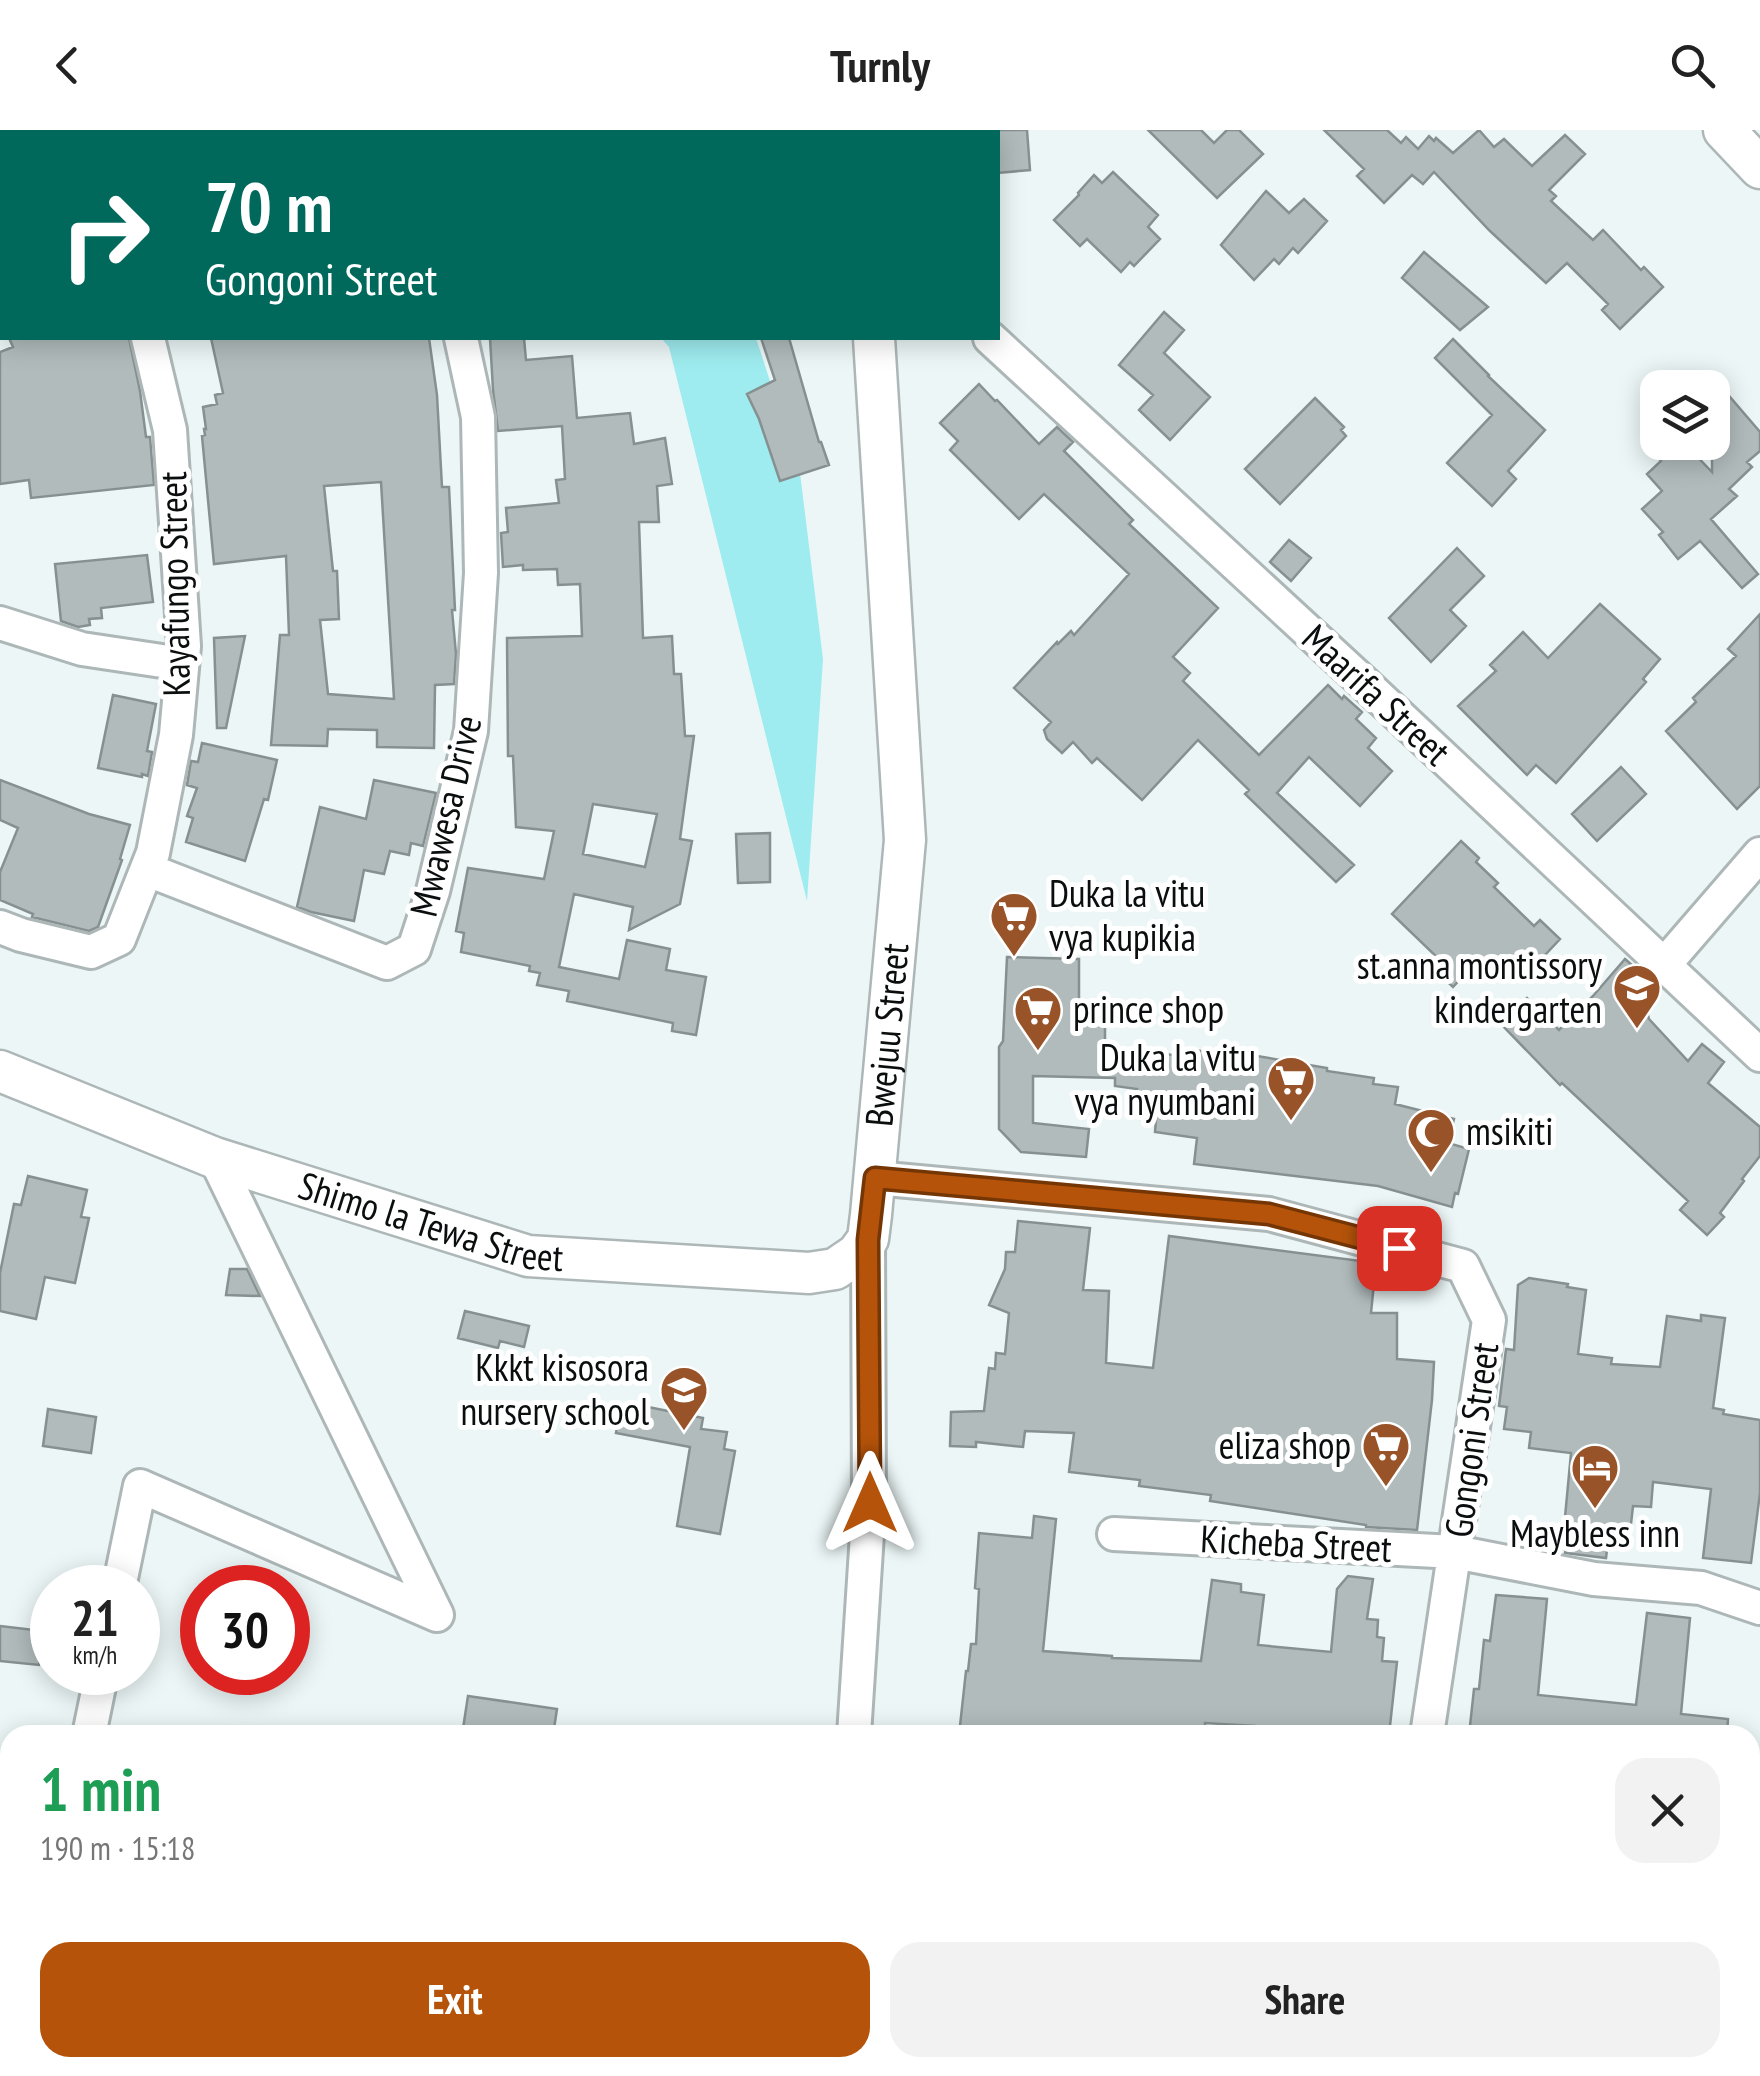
<!DOCTYPE html>
<html lang="en">
<head>
<meta charset="utf-8">
<style>
	:root { --surface:#fff; --page:#f2f2f2; --text:#222; --muted:#767676; --accent:#b45309 }
	body { margin:0; font-family:"PT Sans Narrow",sans-serif; background:var(--page); color:var(--text); height:100vh; display:flex; flex-direction:column; font-size:38px; white-space:nowrap }
	* { box-sizing:border-box; margin:0 }
	p { font-size:32px; color:var(--muted) }
	.icon { flex:none; width:55px; height:55px; fill:none; stroke:currentColor; stroke-width:2; stroke-linecap:round; stroke-linejoin:round }
	.map { position:relative; flex:1; overflow:hidden }
	.details { position:absolute; left:0px; top:1595px; width:1760px; height:352px; display:flex; flex-direction:column; background:var(--surface); border-radius:30px 30px 0 0; box-shadow:0 5px 25px #0003 }
	.details>* { flex:none }
	.hud { position:absolute; left:0px; top:0px; width:1000px; height:210px; box-shadow:0 5px 25px #0003; background:#00695c; color:#fff; overflow:hidden }
	.controls { position:absolute; left:1640px; top:240px; display:grid; gap:20px }
	.controls a { display:grid; place-items:center; width:90px; height:90px; border-radius:20px; background:var(--surface); box-shadow:0 5px 25px #0003; font-size:50px }
	.speed { position:absolute; left:30px; top:1435px; display:flex; gap:20px; font-size:50px; font-weight:700; text-align:center }
	.speed>* { display:grid; place-content:center; width:130px; height:130px; border-radius:50%; background:var(--surface); box-shadow:0 5px 25px #0003; line-height:1 }
	.speed small { font-size:25px; font-weight:400 }
	.speed .limit { border:15px solid #d22; background:#fff; color:#111 }
	.pin { position:absolute; display:grid; place-items:center; width:85px; height:85px; color:#fff; margin:-42px; border-radius:20px; box-shadow:0 5px 15px #0006 }
	.me { position:absolute; width:110px; margin:-55px; rotate:0deg; stroke-linejoin:round; filter:drop-shadow(0 0 8px #0008) }
	.turn { display:flex; align-items:center; gap:35px; height:210px; padding:0 40px; font-size:45px }
	.turn .icon { width:130px; height:130px; stroke-width:2.5 }
	.turn b { display:block; font-size:70px; line-height:85px }
	.round { display:grid; place-items:center; flex:none; width:105px; height:105px; border-radius:30px; background:var(--page) }
	.headline { display:flex; align-items:center; justify-content:space-between; height:170px; padding:0 40px }
	h1 { font-size:60px; font-weight:700; line-height:75px; color:#1e9e55 }
	.cta { display:flex; gap:20px; margin-top:auto; padding:20px 40px }
	.cta a { flex:1; height:115px; border-radius:30px; background:var(--accent); color:#fff; font-size:40px; font-weight:700; line-height:115px; text-align:center }
	.cta a+a { background:var(--page); color:var(--text) }
	header { display:flex; justify-content:space-between; align-items:center; height:130px; padding:0 40px; background:var(--surface); font-size:45px; font-weight:700 }
	.map>svg:first-child { display:block }
	.green { fill:#9eecef }
	.building { fill:#b1bbbc; stroke:#879091; stroke-width:2.5; fill-rule:evenodd }
	.lines { fill:none; stroke-linecap:round; stroke-linejoin:round }
	.minor-casing { stroke:#adb7b7; stroke-width:38 }
	.tertiary-casing { stroke:#adb7b7; stroke-width:45 }
	.minor { stroke:#fff; stroke-width:32 }
	.tertiary { stroke:#fff; stroke-width:40 }
	.route-casing { stroke:#753606; stroke-width:25 }
	.route { stroke:#b45309; stroke-width:18 }
	.labels { text-anchor:middle; stroke-width:10; stroke-linejoin:round; paint-order:stroke }
	.street-label { font-size:38px; fill:#0b0e0e; stroke:#fff }
	.poi-label { font-size:38px; fill:#0b0e0e; stroke:#fff; text-anchor:end }
</style>
</head>
<body>
<header><svg class="icon" aria-label="back" viewBox="0 0 24 24"><path d="M15 5l-7 7 7 7"/></svg>Turnly<svg class="icon" aria-label="search" viewBox="0 0 24 24"><circle cx="10" cy="10" r="6"/><path d="M15 15l6 6"/></svg></header>
<div class="map">
<svg width="1760" height="1946" viewBox="0 0 1760 1946">
	<rect width="100%" height="100%" fill="#ecf6f6"/>
	<path class="green" d="M661,208H756L800,343L823,529L807,771L669,217Z"/>
	<path class="building" d="M998,0H1027L1030,40L998,43Z
		M1148,0H1201L1214,13L1227,0H1239L1263,24L1217,68Z
		M1324,0H1387L1401,13L1406,7L1418,19L1429,6L1434,11L1436,8L1453,23L1479,0L1494,17L1504,9L1532,36L1565,5L1585,24L1549,60L1556,66L1551,71L1593,110L1603,100L1641,140L1644,137L1663,157L1620,199L1602,180L1608,174L1567,133L1546,153L1490,101L1434,42L1423,54L1412,45L1384,73L1357,46L1364,39Z
		M1113,42L1158,85L1148,97L1160,109L1134,136L1130,132L1121,142L1087,109L1080,116L1054,90L1079,65L1078,63L1094,45L1102,53Z
		M1266,61L1289,83L1304,69L1327,91L1298,123L1293,118L1279,134L1274,129L1254,150L1221,115Z
		M1424,122L1488,177L1460,200L1402,148Z
		M1164,182L1184,200L1164,223L1210,267L1170,310L1139,280L1153,265L1119,235Z
		M9,208H129L140,261L146,307H150L154,355L31,368L29,350L0,354V222L13,217Z
		M211,208H429L437,265L442,357H449L455,480H452L456,524L454,554L435,555L434,618L377,617V600L328,599L327,616L271,615L280,505H289L286,426L214,434L202,306L205,305L204,299H206L203,277L217,274L215,265L223,263ZM381,352L394,569L328,564L320,490L339,489L337,441H333L324,356Z
		M490,208H524L526,230L572,226L577,288L630,283L634,314L665,308L672,354L657,356L659,392H639L643,508L672,506L674,544H681L685,606H694L680,709L692,711L680,774L629,800L633,777L574,764L559,837L619,849L627,810L670,819L666,840L706,847L696,905L672,901L673,893L567,871L569,861L537,855L540,843L529,841L530,836L461,822L464,803L456,801L468,738L544,749L554,701L516,697L513,626H508L507,508L582,506L580,454L558,455L557,439L523,440V435L503,437L501,403L508,402L506,378L559,373L556,350L565,349L562,296L498,301L493,260ZM593,674L657,684L645,737L583,724Z
		M761,208H789L819,312H821L829,335L780,351L759,289L747,264L775,250Z
		M1453,209L1489,245L1488,246L1545,300L1508,341L1516,349L1492,376L1447,333L1492,285L1435,228Z
		M1712,246L1760,302V321L1747,332L1752,337L1729,359L1737,366L1711,389L1758,444L1742,458L1700,411L1678,429L1659,405L1663,402L1642,379L1662,361L1647,344L1661,331L1645,312H1683L1712,342Z
		M979,254L995,271L997,270L1039,314L1057,297L1073,312L1064,321L1133,390L1129,394L1218,478L1173,527L1190,543L1183,551L1259,625L1328,555L1342,569L1344,566L1362,582L1356,589L1376,608L1368,618L1392,641L1360,676L1309,627L1277,663L1354,735L1336,752L1245,664L1249,660L1198,610L1142,670L1097,628L1092,633L1073,612L1062,623L1047,609L1044,600L1051,592L1014,558L1057,512L1058,514L1071,501L1074,505L1129,444L1044,364L1019,389L950,320L958,311L940,293Z
		M1315,268L1344,297L1341,300L1346,306L1280,374L1245,339Z
		M1289,410L1311,428L1291,451L1270,432Z
		M1457,418L1484,446L1450,480L1466,496L1431,532L1389,488Z
		M147,425L153,472L101,478L102,488L89,489L90,495L78,497L61,491L55,434Z
		M1600,474L1660,529L1643,549L1646,552L1556,653L1536,635L1527,645L1458,576L1496,541L1490,535L1523,502L1548,528Z
		M1760,484V656L1737,679L1666,601L1696,572L1693,568L1736,526L1728,519Z
		M245,506L226,598H217L214,508Z
		M113,565L156,574L147,621L152,622L148,646L142,644V647L98,638Z
		M202,613L277,630L268,670L264,669L245,731L186,712L193,688L187,686L197,658L187,655L191,631L198,632Z
		M1621,637L1646,664L1597,711L1572,684Z
		M0,650L89,684L130,695L120,729L122,730L98,797L89,801L32,787L33,784L0,770V742L18,698L0,690Z
		M374,650L436,663L423,716L411,713L409,725L390,721L384,744L364,740L354,791L311,782L297,777L320,677L366,689Z
		M770,703V752L738,753L736,704Z
		M1461,711L1479,728L1476,732L1498,753L1494,757L1534,796L1540,790L1560,809L1527,844L1507,826L1489,843L1477,831L1453,857L1434,839L1441,831L1392,784Z
		M1007,827L1079,829V870H1085L1086,883H1105V917L1190,927L1191,920L1257,926L1327,938V941L1374,948L1373,954L1398,957L1395,974L1454,989L1448,1013L1469,1019L1458,1064L1455,1063L1452,1077L1378,1056L1194,1034L1197,1008L1155,1002L1158,965L1136,963L1137,959L1115,956V948L1033,946V993L1089,999L1086,1027L1021,1022L999,999V917L1003,911Z
		M1625,829L1648,849L1634,867L1646,877L1649,889L1688,931L1702,914L1724,932L1708,953L1760,997V1026L1742,1049L1744,1051L1720,1083L1724,1087L1707,1105L1680,1080L1688,1071L1562,953L1560,955L1501,894L1527,868L1559,900L1593,866Z
		M28,1046L87,1060L81,1087L89,1088L75,1153L45,1147L36,1189L0,1181V1143L14,1074L21,1075Z
		M1018,1091L1090,1098L1083,1160L1109,1161L1106,1233L1153,1238L1169,1106L1376,1133L1371,1183H1397V1229L1434,1232L1432,1270L1417,1400L1366,1397V1395L1210,1371L1211,1365L1139,1356L1140,1350L1069,1342L1074,1303L1025,1301L1023,1317L976,1312V1317L950,1316L951,1282L984,1281L989,1238L995,1239L996,1223L1005,1224L1009,1183L989,1175L1005,1139L1006,1122H1015Z
		M230,1139H247L260,1166L226,1165Z
		M1529,1148L1568,1154L1567,1157L1586,1160L1578,1224L1612,1228L1611,1234L1660,1237L1667,1186L1701,1191V1185L1725,1188L1713,1278L1724,1280L1723,1284L1760,1290V1363L1751,1433L1703,1428L1711,1359L1653,1352L1651,1377L1633,1376L1629,1412L1612,1410V1413L1608,1412L1606,1428L1565,1423L1566,1419H1562L1571,1323L1529,1318L1531,1302L1504,1299L1507,1277L1499,1276L1506,1219L1514,1220L1518,1155Z
		M465,1181L529,1196L524,1217L500,1211L498,1218L458,1208Z
		M643,1276L703,1288L701,1299L727,1302L724,1319L735,1321L720,1404L677,1396L690,1317L616,1303L620,1281L642,1285Z
		M48,1279L96,1287L91,1323L43,1316Z
		M1034,1386L1056,1389L1043,1521L1112,1526V1528L1201,1531L1212,1450L1241,1454V1462L1264,1465L1258,1515L1331,1522L1337,1459L1348,1446L1373,1449L1367,1489L1378,1490L1377,1507L1384,1508L1382,1531L1397,1532L1389,1605H1254L1255,1596L1205,1593V1605H959L966,1541H968L971,1514H976L979,1459L975,1458L979,1403L1032,1408Z
		M1496,1465L1547,1469L1538,1565L1636,1575L1647,1483L1690,1488L1681,1584L1728,1589L1727,1605H1469L1474,1559H1479L1484,1510L1490,1511Z
		M0,1496L43,1501L39,1535L0,1531Z
		M468,1566L557,1579L553,1605H462Z"/>
	<g class="lines">
		<g class="minor-casing">
			<path id="minor" d="M58,0L61,2
				M990,208L1362,551L1760,925
				M0,493L82,519L182,534
				M148,740L387,833L414,819L433,761L471,601L481,443L478,287L461,208
				M0,797L21,805L91,822L119,809L153,723L176,605L184,516L170,300L148,208
				M1664,835L1760,724
				M875,1048L1269,1084L1463,1136L1489,1190L1427,1605
				M1114,1404L1455,1422L1594,1449L1701,1458L1760,1478
				M119,1458L140,1356L437,1485L215,1028
				M89,1605L102,1542
				M854,1605L869,1373L868,1109
				M1750,1792H1760
				M20,1946L22,1938
				M840,1946L841,1938
				M1389,1946L1390,1938
				M1732,1946V1938"/>
		</g>
		<g class="tertiary-casing">
			<g id="tertiary">
				<path d="M862,0V2"/>
				<path d="M1724,0L1760,38"/>
				<path id="s1" d="M0,941L215,1028L528,1126L809,1143L835,1139L857,1124L868,1109L871,1085L905,710L874,208"/>
			</g>
		</g>
		<use href="#minor" class="minor"/>
		<use href="#tertiary" class="tertiary"/>
	</g>
	<g class="lines">
		<g class="route-casing">
			<path id="route" d="M870,1373L868,1110L875,1048L1269,1084L1399,1118"/>
		</g>
		<use href="#route" class="route"/>
	</g>
	<defs>
		<g id="supermarket-pin" transform="scale(2.5)"><path d="M0 17L-7.5 6A9.5 9.5 0 1 1 7.5 6Z" fill="#995329" stroke="#fff"/><path d="M-6-5.5h2.5l.6 2H6L4.5 2H-2.5L-4.4-4H-6ZM-1.5 3.2a1.3 1.3 0 1 0 .1 0ZM3 3.2a1.3 1.3 0 1 0 .1 0Z" fill="#fff"/></g>
		<g id="school-pin" transform="scale(2.5)"><path d="M0 17L-7.5 6A9.5 9.5 0 1 1 7.5 6Z" fill="#995329" stroke="#fff"/><path d="M0-5L7-2L0 1L-7-2ZM-4 1L0 2.5L4 1V4Q0 6-4 4Z" fill="#fff"/></g>
		<g id="mosque-pin" transform="scale(2.5)"><path d="M0 17L-7.5 6A9.5 9.5 0 1 1 7.5 6Z" fill="#995329" stroke="#fff"/><path d="M3.5-4.9A6 6 0 1 0 3.5 4.9A5 5 0 1 1 3.5-4.9Z" fill="#fff"/></g>
		<g id="hotel-pin" transform="scale(2.5)"><path d="M0 17L-7.5 6A9.5 9.5 0 1 1 7.5 6Z" fill="#995329" stroke="#fff"/><path d="M-6-4.5h1.5V1H6V5H4.5V3h-9V5H-6ZM-4 0a1.8 1.8 0 1 1 3.6 0ZM.5 0V-2.5h3Q6-2.5 6 0Z" fill="#fff"/></g>
	</defs>
	<g fill-rule="evenodd">
		<use href="#supermarket-pin" x="1014" y="786"/>
		<use href="#school-pin" x="1637" y="858"/>
		<use href="#supermarket-pin" x="1038" y="880"/>
		<use href="#supermarket-pin" x="1291" y="950"/>
		<use href="#mosque-pin" x="1431" y="1002"/>
		<use href="#school-pin" x="684" y="1260"/>
		<use href="#supermarket-pin" x="1386" y="1316"/>
		<use href="#hotel-pin" x="1595" y="1338"/>
	</g>
	<g class="labels">
		<g class="street-label">
			<text transform="translate(175 454) rotate(-91)" y="13">Kayafungo Street</text>
			<text transform="translate(1376 565) rotate(43)" y="13">Maarifa Street</text>
			<text transform="translate(446 686) rotate(-77)" y="13">Mwawesa Drive</text>
			<text dy="13" stroke="none"><textPath href="#s1" startOffset="1118">Bwejuu Street</textPath></text>
			<text dy="13" stroke="none"><textPath href="#s1" startOffset="458">Shimo la Tewa Street</textPath></text>
			<text transform="translate(1472 1310) rotate(-82)" y="13">Gongoni Street</text>
			<text transform="translate(1296 1414) rotate(3)" y="13">Kicheba Street</text>
		</g>
		<g class="poi-label">
			<text x="1049" y="777" text-anchor="start">Duka la vitu<tspan x="1049" dy="44">vya kupikia</tspan></text>
			<text x="1602" y="849">st.anna montissory<tspan x="1602" dy="44">kindergarten</tspan></text>
			<text x="1073" y="893" text-anchor="start">prince shop</text>
			<text x="1256" y="941">Duka la vitu<tspan x="1256" dy="44">vya nyumbani</tspan></text>
			<text x="1466" y="1015" text-anchor="start">msikiti</text>
			<text x="649" y="1251">Kkkt kisosora<tspan x="649" dy="44">nursery school</tspan></text>
			<text x="1351" y="1329">eliza shop</text>
			<text x="1595" y="1417" text-anchor="middle">Maybless inn</text>
		</g>
	</g>
</svg>
<div class="controls">
<a><svg class="icon" aria-label="layers" viewBox="0 0 24 24"><path d="M12 4l9 5-9 5-9-5zM3 14l9 5 9-5"/></svg></a>
</div>
<div class="speed"><div>21<small>km/h</small></div><div class="limit">30</div></div>
<div class="pin" style="left:1399px;top:1118px;background:#d93025"><svg class="icon" aria-label="arrive" viewBox="0 0 24 24"><path d="M6 21V4h12l-3 4 3 4H6"/></svg></div>
<svg class="me" style="left:870px;top:1373px" viewBox="-20 -20 40 40"><path d="M0-17L14 15 0 8-14 15z" fill="#b45309" stroke="#fff" stroke-width="4"/></svg>
<div class="hud">
<div class="turn"><svg class="icon" aria-label="right" viewBox="0 0 24 24"><path d="M7 20v-9h11M14 6l5 5-5 5"/></svg><div><b>70 m</b>Gongoni Street</div></div>
</div>
<section class="details">
<div class="headline"><div><h1>1 min</h1><p>190 m · 15:18</p></div><a class="round"><svg class="icon" aria-label="close" viewBox="0 0 24 24"><path d="M6 6l12 12M18 6L6 18"/></svg></a></div>
<div class="cta"><a>Exit</a><a>Share</a></div>
</section>
</div>
</body>
</html>
